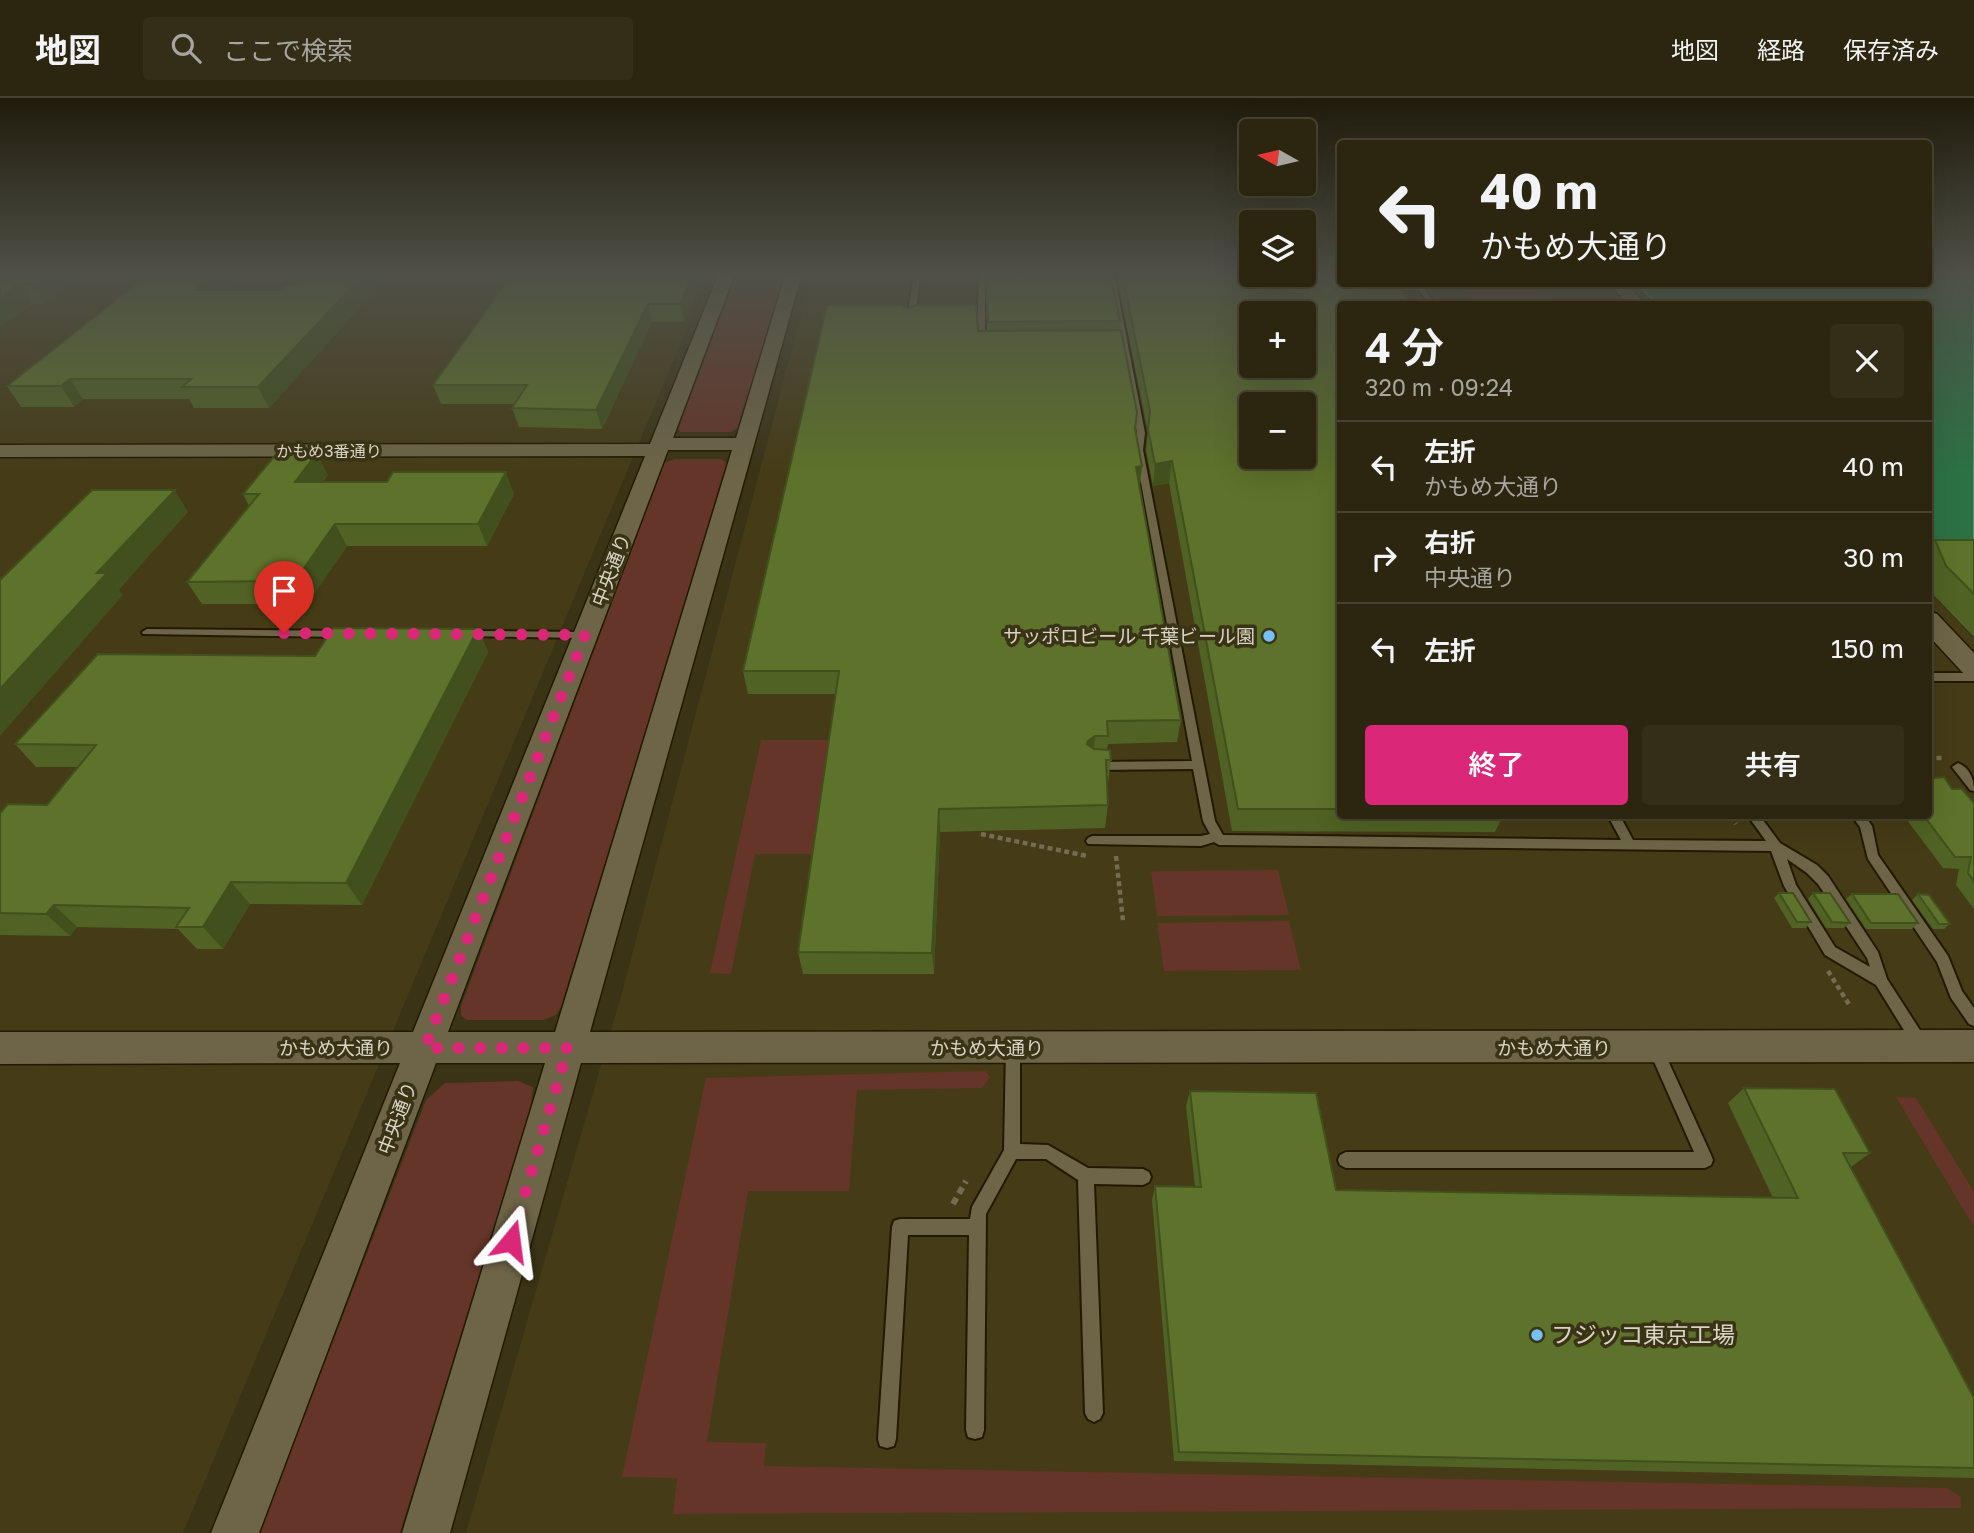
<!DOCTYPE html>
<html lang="ja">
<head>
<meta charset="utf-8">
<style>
	:root { --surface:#2c2610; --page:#342e19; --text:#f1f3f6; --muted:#a6a59f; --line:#484330; --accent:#db2777 }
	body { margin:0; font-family:"Golos Text","Noto Sans JP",sans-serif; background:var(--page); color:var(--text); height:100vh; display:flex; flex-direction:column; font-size:26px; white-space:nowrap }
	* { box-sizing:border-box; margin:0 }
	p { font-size:23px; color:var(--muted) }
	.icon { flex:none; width:38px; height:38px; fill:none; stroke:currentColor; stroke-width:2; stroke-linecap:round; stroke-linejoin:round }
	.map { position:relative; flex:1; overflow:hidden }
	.sheet { position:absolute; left:1337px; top:203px; width:595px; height:518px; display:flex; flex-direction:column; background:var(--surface); border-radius:7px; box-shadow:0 7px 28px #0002,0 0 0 2px var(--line) }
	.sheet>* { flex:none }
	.banner { position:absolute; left:1337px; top:42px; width:595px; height:147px; border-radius:7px; box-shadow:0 7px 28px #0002,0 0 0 2px var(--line); background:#2c2610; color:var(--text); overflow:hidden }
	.needle { width:46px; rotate:278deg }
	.tools { position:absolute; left:1239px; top:21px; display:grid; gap:14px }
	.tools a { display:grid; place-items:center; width:77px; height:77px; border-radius:7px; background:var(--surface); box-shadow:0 7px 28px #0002,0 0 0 2px var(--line); font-size:35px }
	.pin { position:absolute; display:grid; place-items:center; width:60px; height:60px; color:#fff; margin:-72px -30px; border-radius:50% 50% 50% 0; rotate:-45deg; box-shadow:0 0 7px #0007 }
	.pin .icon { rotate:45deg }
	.me { position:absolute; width:77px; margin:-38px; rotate:16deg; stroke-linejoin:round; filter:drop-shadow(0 0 5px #0008) }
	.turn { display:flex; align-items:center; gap:24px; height:147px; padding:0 28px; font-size:32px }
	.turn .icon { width:91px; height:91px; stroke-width:2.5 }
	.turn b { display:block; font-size:49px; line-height:60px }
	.round { display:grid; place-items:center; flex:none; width:74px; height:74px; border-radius:7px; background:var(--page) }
	.summary { display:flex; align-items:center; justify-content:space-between; height:119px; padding:0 28px }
	h1 { font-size:42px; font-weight:600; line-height:52px }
	.cta { display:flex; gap:14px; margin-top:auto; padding:14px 28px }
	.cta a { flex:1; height:80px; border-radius:7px; background:var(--accent); color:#fff; font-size:28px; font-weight:600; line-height:80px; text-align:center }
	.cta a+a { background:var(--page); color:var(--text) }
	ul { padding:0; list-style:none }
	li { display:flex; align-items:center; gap:21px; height:91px; padding:0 28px; border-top:2px solid var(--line) }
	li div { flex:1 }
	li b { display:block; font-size:26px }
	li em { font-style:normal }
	header { display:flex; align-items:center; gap:42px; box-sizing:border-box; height:98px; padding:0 35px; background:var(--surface); border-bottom:2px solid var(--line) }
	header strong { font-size:33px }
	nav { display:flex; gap:38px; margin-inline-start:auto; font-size:24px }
	.search { width:490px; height:63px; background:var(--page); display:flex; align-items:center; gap:18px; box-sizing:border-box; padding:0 24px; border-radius:7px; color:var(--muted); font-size:26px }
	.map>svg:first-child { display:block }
	.built { fill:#453b16; fill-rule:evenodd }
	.green { fill:#653529 }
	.water { fill:#2c7144; stroke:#608f6b; stroke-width:2 }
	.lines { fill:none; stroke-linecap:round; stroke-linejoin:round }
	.service-casing { stroke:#221a00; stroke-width:4 }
	.tertiary-casing { stroke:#221a00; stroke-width:3 }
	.path-far1 { stroke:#726c54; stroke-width:4.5; stroke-dasharray:5 3.5; stroke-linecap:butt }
	.path { stroke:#726c54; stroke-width:6; stroke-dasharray:7 5; stroke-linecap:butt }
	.service { fill:#6e6548; fill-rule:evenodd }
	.tertiary { fill:#6e6548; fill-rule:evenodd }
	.wall { fill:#506224 }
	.shaded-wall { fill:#41501d }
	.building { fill:#5d722a; stroke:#41501d; stroke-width:2; fill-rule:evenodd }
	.route { stroke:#db2777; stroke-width:12; stroke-dasharray:0 21.6 }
	.poi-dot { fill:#73c1f5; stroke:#3a3316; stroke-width:2.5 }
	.labels { text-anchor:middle; stroke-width:7; stroke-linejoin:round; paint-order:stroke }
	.far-street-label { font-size:16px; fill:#d9d5c5; stroke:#3a3316 }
	.street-label { font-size:19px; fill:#d9d5c5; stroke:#3a3316 }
	.poi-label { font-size:19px; fill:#d9d5c5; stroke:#3a3316; text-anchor:end }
	.near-poi-label { font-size:23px; fill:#d9d5c5; stroke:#3a3316; text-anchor:start }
</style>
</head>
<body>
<header>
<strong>地図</strong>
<div class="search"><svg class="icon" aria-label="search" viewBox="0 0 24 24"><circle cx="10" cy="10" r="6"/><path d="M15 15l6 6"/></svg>ここで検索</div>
<nav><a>地図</a><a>経路</a><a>保存済み</a></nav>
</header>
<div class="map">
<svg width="1974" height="1435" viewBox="0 0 1974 1435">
	<rect width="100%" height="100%" fill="#3a3316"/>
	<path class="built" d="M0,175H710L183,1435H0Z
		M812,175H1340V186H1636L1656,206H1340V718H1928L1929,493L1974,541V1435H466L623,891ZM1251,215H1304V268H1251ZM1251,306H1304V359H1251Z"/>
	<path class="green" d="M737,175H785L740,329L731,334H681L678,331Z
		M1460,186H1534L1551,206H1475Z
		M674,361H720L727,365L561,909L556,917L544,922H467L461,918V908L664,365Z
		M761,642H830L812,756H755L731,876L710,875Z
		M1278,772L1289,817L1157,818L1151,773Z
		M1289,823L1301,872L1164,873L1157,825Z
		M985,973L990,979L982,990L857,992L849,1093H748L707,1344L766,1345L764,1368L1947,1390L1961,1399V1410L673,1416L677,1380L622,1379L706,980Z
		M518,983L533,989L531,1009L400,1435H259L426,1002L445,985Z
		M1896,999L1916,1000L1974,1094V1129Z"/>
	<path class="water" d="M1929,175H1974V537L1929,490L1928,206H1657L1637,186H1928Z"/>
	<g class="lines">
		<g class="service-casing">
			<path id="service" d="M914,175H920L915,223L911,225L907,223Z
				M979,175H985V248L981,250L977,248Z
				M1108,175H1114L1145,335L1143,352L1215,723L1223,737L1621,742L1608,718H1620L1633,742L1766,743L1748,718H1760L1780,745L1817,767L1828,778L1878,854L1887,881L1925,940L1927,945L1925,950L1920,951L1915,950L1876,887L1825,857L1784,788L1771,753L1219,747L1214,744L1201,748L1088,746L1086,743L1088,740L1092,738H1201L1210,736L1203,723L1193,671L1094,672L1088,668L1094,664L1192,663L1135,352L1137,335ZM1787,761L1807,775L1818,786L1867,860L1870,869L1835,849L1796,787Z
				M1415,186H1421L1435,206H1429L1419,192H1391L1388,190L1391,188H1416Z
				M147,531L346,533L351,536L346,539L143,536L142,534Z
				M466,533L585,534L590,537L585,540L462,538L461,536Z
				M1928,575H1974V583H1928Z
				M1958,665C1970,670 1974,681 1974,693L1970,692L1952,669Z
				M1852,718H1865L1872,728L1878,757L1948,858L1962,893L1974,910V928L1969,926L1951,900L1937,864L1868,761L1860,729Z
				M1013,944L1018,945L1020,950V1046L1048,1047L1088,1070L1143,1071L1149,1074L1151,1079L1149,1084L1143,1087L1094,1086L1103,1315L1100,1321L1094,1324L1088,1321L1085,1315L1078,1082L1046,1061H1016L986,1116L984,1332L982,1339L975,1341L968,1339L966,1332L969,1137H908L896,1341L894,1348L887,1350L880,1348L878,1341L892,1129L894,1123L900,1121H970L972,1109L1004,1052L1006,950L1008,945Z
				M1655,944L1660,945L1711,1057L1713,1062L1711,1067L1705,1070H1346L1340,1067L1338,1062L1340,1057L1346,1054H1694L1648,950L1650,945Z"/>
		</g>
		<g class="tertiary-casing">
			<path id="tertiary" d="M719,175H735L673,340H736L786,175H802L590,934L1974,932V964L581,965L450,1435H402L545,965H436L259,1435H211L400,965L0,966V934H413L645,358L0,359V347L650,346ZM668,352H732L555,934H448Z
				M1609,186H1626L1646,206H1628Z
				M1928,513L1937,516L1974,555V580L1965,577L1928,537Z"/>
		</g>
		<path class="path-far1" d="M1928,660H1945
			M1731,718L1736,726
			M981,736L1087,758
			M1116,758L1123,823
			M1828,873L1850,908"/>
		<path class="path" d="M953,1106L966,1083"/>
		<use href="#service" class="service"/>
		<use href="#tertiary" class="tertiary"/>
	</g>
	<path class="wall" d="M0,175H247L228,192H281L296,186L307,175H503V176H390L269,310H194L189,301H83L74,309H21L7,288L146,179L84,178L44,206H32L0,229Z
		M986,175L1120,223L1119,232L1142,368L1140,388L1181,622L1177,644L1108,646L1107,652L1111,662L1108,685H1107L1108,707L1105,730L940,734L934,876H803L798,854L836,596H748L743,573L908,211L978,233H987Z
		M1116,175H1251L1340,206V718H1503L1495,734L1232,733L1169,385L1153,388L1146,352L1148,334Z
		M690,177L697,195L684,224H652L602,331L519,329L512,310L515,306H441L433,287L572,179Z
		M328,377L323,384L514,396L487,448H347L307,506H202L187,484L249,408L243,396Z
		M1935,442H1974V539L1928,491V451Z
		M478,531L488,554L362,807L250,806L223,851H197L178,831L77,829L70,838L0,837V715L47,707L78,669H36L15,646L315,558Z
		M1952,691L1974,705V811L1956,787L1959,771L1943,770L1904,718H1928Z
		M1779,795L1811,824L1806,830H1792L1774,800Z
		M1813,795L1850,825L1844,830H1826L1808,801Z
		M1852,796L1918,825L1912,831H1866L1846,801Z
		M1918,796L1950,826L1944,831H1933L1912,802Z
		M1744,990L1870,1055L1851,1069L1974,1300V1380L1174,1363L1152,1102L1155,1088L1195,1089L1186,1008L1190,993L1336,1092L1773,1100L1728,1005Z"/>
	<path class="shaded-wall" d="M49,175H82L84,178L44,206L32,187Z
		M215,175H247L205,211L195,192Z
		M365,175L390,176L269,310L258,289Z
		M693,177L697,195L684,224L680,206Z
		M19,186L32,206L0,229V200Z
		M648,206L652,224L602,331L596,312Z
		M70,281L83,301L74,309L61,288Z
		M317,355L328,377L306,406L295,384Z
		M1172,363L1169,385L1153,388L1155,366Z
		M1142,368L1139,390L1136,369Z
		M506,374L514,396L487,448L478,426Z
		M175,392L188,414L119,492L123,497L0,638V591L97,475Z
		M335,426L347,448L307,506L295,483Z
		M478,531L488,554L362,807L346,785Z
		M1095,638L1093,661L1087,646L1088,643Z
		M939,711L940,734L934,876L932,855Z
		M231,784L250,806L223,851L203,829Z
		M54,807L77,829L70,838L46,816Z"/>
	<path class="building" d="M0,175H49L32,187L19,186L0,200Z
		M150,175H215L195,192H281L287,186H296L307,175H365L258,289H182L191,281H70L61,288H7Z
		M575,175H679L678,177H693L680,206H648L596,312L512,310L527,287H433L510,179H572Z
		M986,175H1110L1120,223L988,224Z
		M1122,175H1251V177H1304V175H1340V186H1397L1410,206H1340V711H1238L1172,363L1155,366L1148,331L1150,313ZM1251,215H1304V268H1251ZM1251,306H1304V359H1251Z
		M827,207H902L908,211L916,207H976L978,233L1121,232L1137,314L1135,331L1142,368L1136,369L1181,622L1107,623L1108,638H1095L1088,643L1087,646L1094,651L1110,652L1111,662H1106L1108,707L939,711L932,855L798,854L839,573H743Z
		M277,355H317L295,384H387L393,374H506L478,426H335L295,483L187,484L259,396H243Z
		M92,392H175L97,475H107L0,591V482Z
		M1935,442H1974V496L1946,468Z
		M333,530L478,531L346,785L231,784L203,829H176L189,810L54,807L46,816L0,815V715L8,706L47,707L96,647L15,646L98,556L315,558Z
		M1944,679L1952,691H1962L1974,705V783L1968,775L1971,759H1955L1924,718H1928V681Z
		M1779,795H1793L1811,824H1797Z
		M1813,795H1830L1850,825L1832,824Z
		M1852,796H1898L1918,825H1871Z
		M1918,796L1929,797L1950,826H1939Z
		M1744,990L1835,991L1870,1055H1843L1974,1300V1370L1179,1354L1155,1088L1201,1089L1190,993L1316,995L1336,1092L1798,1100Z"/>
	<linearGradient id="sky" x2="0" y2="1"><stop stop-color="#201c0c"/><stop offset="0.47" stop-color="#4f5047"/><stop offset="1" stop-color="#4f5047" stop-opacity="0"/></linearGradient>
	<rect width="1974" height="376" fill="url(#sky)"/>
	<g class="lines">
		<path class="route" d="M284,535L585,537L425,950H568L511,1143"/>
	</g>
	<g class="poi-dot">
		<circle cx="1269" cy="538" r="7"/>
		<circle cx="1537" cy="1237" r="7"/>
	</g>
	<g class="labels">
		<g class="far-street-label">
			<text x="329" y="359">かもめ3番通り</text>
		</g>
		<g class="street-label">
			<text transform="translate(611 472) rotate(-69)" y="7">中央通り</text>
			<text x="336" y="957">かもめ大通り</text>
			<text x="987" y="957">かもめ大通り</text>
			<text x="1554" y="957">かもめ大通り</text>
			<text transform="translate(397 1020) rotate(-69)" y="7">中央通り</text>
		</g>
		<g class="poi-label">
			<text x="1255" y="545">サッポロビール 千葉ビール園</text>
		</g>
		<g class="near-poi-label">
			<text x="1551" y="1245">フジッコ東京工場</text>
		</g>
	</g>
</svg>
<div class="tools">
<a><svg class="needle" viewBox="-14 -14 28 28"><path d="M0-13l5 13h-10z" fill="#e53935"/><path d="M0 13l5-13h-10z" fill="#a6a59f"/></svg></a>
<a><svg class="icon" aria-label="layers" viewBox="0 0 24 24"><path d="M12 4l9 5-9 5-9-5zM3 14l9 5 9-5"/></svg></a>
<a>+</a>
<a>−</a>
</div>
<div class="pin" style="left:284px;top:535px;background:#d93025"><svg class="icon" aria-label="arrive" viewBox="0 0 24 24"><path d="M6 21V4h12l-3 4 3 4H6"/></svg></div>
<svg class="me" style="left:511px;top:1143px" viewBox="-20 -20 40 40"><path d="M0-17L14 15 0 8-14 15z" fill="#db2777" stroke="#fff" stroke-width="4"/></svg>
<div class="banner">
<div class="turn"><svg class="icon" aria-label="left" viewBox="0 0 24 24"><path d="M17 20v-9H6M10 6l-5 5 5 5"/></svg><div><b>40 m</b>かもめ大通り</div></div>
</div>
<section class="sheet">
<div class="summary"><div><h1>4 分</h1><p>320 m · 09:24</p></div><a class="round"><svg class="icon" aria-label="close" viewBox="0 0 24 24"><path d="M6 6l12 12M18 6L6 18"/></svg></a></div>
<ul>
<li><svg class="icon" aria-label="left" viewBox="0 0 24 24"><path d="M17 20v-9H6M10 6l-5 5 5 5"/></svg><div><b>左折</b><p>かもめ大通り</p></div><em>40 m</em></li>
<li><svg class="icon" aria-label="right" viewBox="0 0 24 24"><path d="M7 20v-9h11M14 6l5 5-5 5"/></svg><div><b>右折</b><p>中央通り</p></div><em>30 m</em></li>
<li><svg class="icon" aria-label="left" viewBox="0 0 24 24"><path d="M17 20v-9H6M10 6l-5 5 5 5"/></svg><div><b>左折</b></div><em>150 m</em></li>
</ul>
<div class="cta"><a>終了</a><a>共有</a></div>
</section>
</div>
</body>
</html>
